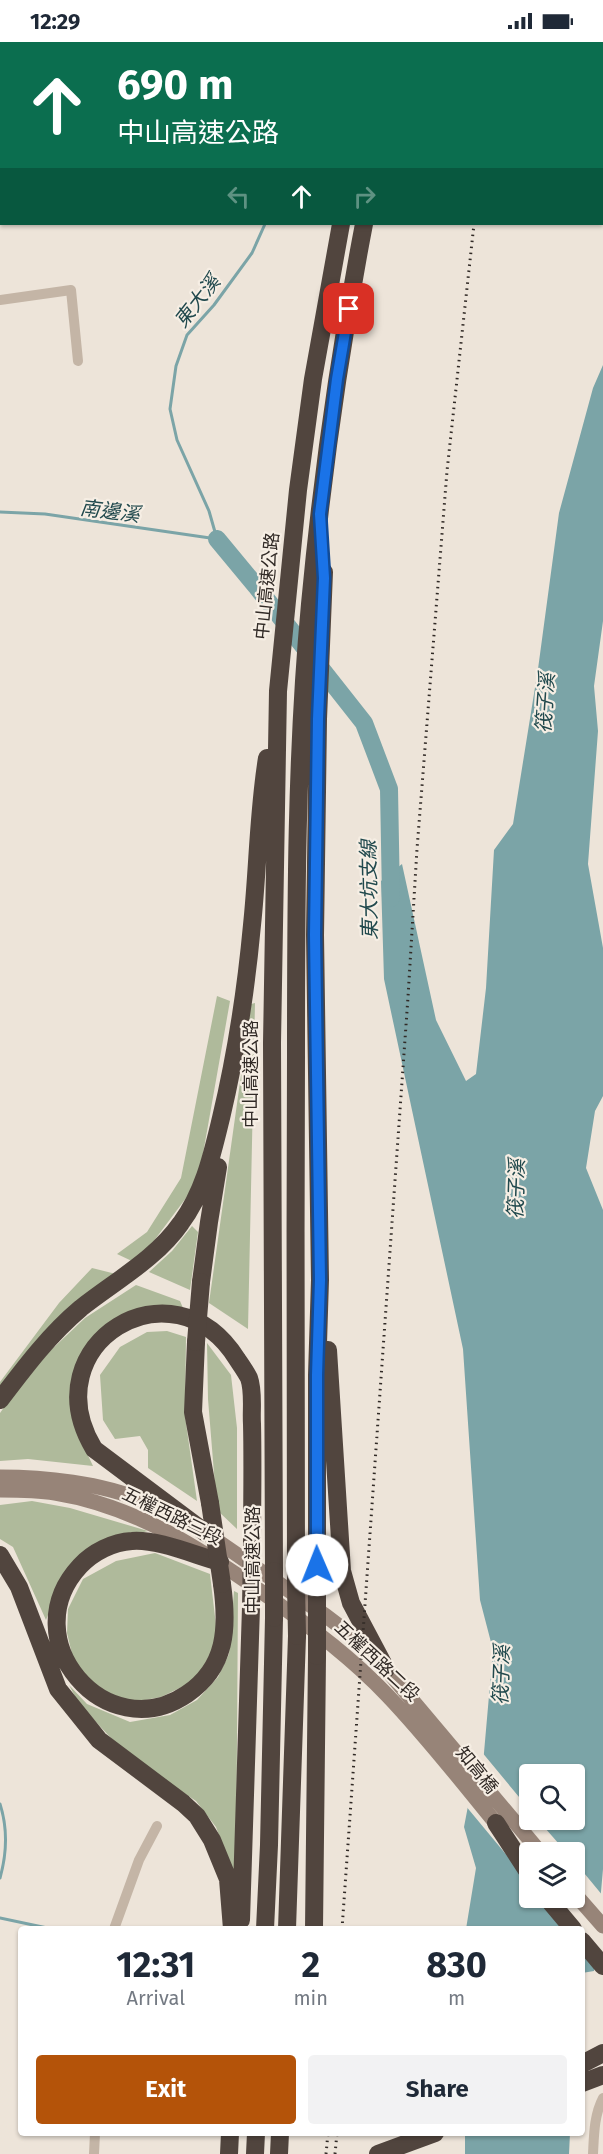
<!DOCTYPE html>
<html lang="en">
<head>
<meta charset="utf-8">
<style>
	:root { --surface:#fff; --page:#f2f2f3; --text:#1f2937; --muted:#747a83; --accent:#b45309 }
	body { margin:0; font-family:"Fira Sans","Noto Sans TC",sans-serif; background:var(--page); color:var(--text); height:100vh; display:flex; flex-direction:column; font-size:22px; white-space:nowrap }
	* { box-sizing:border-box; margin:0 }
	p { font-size:20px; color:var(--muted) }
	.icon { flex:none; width:33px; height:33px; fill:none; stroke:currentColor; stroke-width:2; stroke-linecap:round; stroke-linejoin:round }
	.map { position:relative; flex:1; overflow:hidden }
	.side { position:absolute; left:18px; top:1884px; width:567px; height:210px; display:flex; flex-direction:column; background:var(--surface); border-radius:6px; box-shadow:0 2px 4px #0004 }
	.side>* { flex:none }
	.hud { position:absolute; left:0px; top:0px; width:603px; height:183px; box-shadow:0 2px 4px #0004; background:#0b6e4f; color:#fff; overflow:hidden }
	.buttons { position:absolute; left:519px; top:1722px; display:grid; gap:12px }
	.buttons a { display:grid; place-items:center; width:66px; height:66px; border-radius:6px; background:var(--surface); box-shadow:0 2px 4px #0004; font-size:30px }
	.pin { position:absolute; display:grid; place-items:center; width:51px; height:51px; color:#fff; margin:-26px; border-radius:12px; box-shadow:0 3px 9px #0006 }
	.me { position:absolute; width:66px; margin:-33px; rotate:359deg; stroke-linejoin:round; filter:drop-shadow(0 0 4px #0008) }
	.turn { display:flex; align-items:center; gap:21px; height:126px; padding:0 18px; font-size:27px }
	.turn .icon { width:78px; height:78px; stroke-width:2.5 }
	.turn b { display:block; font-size:42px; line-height:51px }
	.lanes { display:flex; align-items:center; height:57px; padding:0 18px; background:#0003; justify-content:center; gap:30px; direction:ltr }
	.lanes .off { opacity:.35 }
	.eta { display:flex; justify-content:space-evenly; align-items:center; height:102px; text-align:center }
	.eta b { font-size:36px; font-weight:700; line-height:42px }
	.cta { display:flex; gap:12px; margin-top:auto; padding:12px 18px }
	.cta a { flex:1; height:69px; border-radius:6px; background:var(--accent); color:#fff; font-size:24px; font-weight:700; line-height:69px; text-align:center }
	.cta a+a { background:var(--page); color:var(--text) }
	.status { display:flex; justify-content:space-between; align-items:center; height:42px; padding:0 30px; background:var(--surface); direction:ltr }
	.status svg { height:16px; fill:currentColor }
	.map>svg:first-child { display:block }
	.green { fill:#afba9b }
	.water { fill:#7ba4a7; fill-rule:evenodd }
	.pier { fill:#ede4d9 }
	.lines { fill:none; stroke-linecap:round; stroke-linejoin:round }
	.stream { stroke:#7ba4a7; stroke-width:3 }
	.river { stroke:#7ba4a7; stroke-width:18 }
	.minor { stroke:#c4b5a6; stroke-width:10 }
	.secondary { stroke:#978478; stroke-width:15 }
	.motorway { stroke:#51453e; stroke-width:18 }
	.rail { stroke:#312a26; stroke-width:3; stroke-dasharray:1.5 4.5; stroke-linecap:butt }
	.motorway-bridge { stroke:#51453e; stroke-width:18 }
	.route-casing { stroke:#114b97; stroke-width:15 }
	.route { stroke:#1a73e8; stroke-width:10 }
	.labels { text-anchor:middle; stroke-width:4.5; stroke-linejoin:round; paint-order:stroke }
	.street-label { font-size:18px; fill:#312a26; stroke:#f6eee4 }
	.water-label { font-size:20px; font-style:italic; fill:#21494d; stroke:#f6eee4 }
</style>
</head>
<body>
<div class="status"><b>12:29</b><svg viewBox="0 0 49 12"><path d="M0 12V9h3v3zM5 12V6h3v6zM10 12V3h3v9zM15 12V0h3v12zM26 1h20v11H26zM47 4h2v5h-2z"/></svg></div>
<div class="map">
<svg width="603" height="2112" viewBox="0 0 603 2112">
	<rect width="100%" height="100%" fill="#ede4d9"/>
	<path class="green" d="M217,954L230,959L198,1140L144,1212L134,1220L117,1212L147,1190L181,1136Z
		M255,961L248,1287L209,1261L251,962Z
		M192,1184L198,1190L190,1248L149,1230L172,1209Z
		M92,1226L116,1232L0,1346V1340L59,1261Z
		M136,1243L180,1259L183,1266L126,1271L79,1315L73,1359L77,1390L93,1424L28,1417L0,1419V1371L31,1327L85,1276Z
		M167,1289L186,1295L185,1374L197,1459L148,1426V1408L140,1394L115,1397L103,1378L100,1333L120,1305L147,1290Z
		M207,1301L231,1333L237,1386V1487L217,1468L208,1357Z
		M32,1459L70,1466L148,1489L105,1500L63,1535L46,1578L13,1505L0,1497V1463Z
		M155,1511L210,1532L217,1592L210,1618L190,1641L161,1655L129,1661L94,1648L73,1616L67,1591L68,1567L83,1537L116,1519Z
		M234,1549L238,1551L236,1840L216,1785L196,1759L126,1712L79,1662L69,1643L87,1662L130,1680L170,1673L197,1658L218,1635L229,1612Z"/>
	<path class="water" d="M603,323V579L594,644L598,689L588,822L603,906V1054L595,1069L586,1126L603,1168V1827L594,1929L582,1931V1887H466L476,1826L464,1785L472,1743L483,1722L493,1608L480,1558L463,1307L384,937L381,839L402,822L436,978L466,1039L476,1032L486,946L494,808L513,782L538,627L559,471L593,346ZM530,1732H574V1778H530ZM530,1810H574V1856H530Z
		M465,2091H570L569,2112H465Z"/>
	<path class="pier" d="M481,1709L529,1767L530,1778H538L566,1810H530L529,1840L465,1763L469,1742L480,1722Z
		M575,1820L603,1854L598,1922L582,1903V1887H568L542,1856H574Z"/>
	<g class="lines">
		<path class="stream" d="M241,2V0
			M0,470L45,472L217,497L209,469L177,398L170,367L176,324L187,293L214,263L252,211L265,182
			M0,1762C8,1787 7,1811 0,1836
			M0,1876L52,1887"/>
		<path class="river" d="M217,497L256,544L364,681L389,747L391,856"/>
		<path class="minor" d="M0,258L71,248L78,319
			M114,1887L139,1818L157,1784
			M94,2112L95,2091
			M593,2112C594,2093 594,2073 603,2056"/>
		<path class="secondary" d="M0,1435C44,1435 102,1441 143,1459C154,1464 165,1470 176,1476
			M0,1448C18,1448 37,1448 55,1451C137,1464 206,1510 273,1558C314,1588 353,1617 388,1654C429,1697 465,1744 503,1790
			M210,1494L326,1574L347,1590L386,1627L540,1810
			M574,1851L603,1884"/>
		<path class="motorway" d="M378,2V0
			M402,2V0
			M201,1240L209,1180L218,1125
			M196,1300L193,1370L210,1461
			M328,1308L342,1529L351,1561L386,1627
			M0,1358C25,1325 49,1293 81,1266C115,1239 156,1217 181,1181C204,1150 212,1113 221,1076C236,1013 246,948 252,883C258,827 258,771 267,716
			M206,1491L94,1407C31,1302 173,1215 237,1317C241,1323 246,1330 249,1336C254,1350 251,1368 252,1382C253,1423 252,1464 252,1505
			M0,1513L19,1545L58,1647L99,1698L183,1761L197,1774L212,1798L228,1837L232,1887
			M220,1520C194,1513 158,1497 132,1499C113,1500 93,1510 80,1524C12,1597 106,1707 187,1652C227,1625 228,1585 222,1542
			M274,1529L272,1001L278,649L298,448L313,337L341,182
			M296,1542C296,1366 295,1190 296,1014C296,863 296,712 310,562C322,434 340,307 364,182
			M317,1542V1333L320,1238L315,893L318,677L324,530
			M496,1781L530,1833
			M547,1856L573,1887
			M241,1878L251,1565
			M265,1887L269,1803L274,1576
			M287,1887L297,1594
			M314,1887L317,1614
			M582,1899L603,1924
			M582,2022L603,2011
			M582,2041L603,2033
			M229,2112L230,2091
			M255,2112L256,2091
			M279,2112L280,2091
			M378,2112L435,2091"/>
		<path class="rail" d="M495,2V0
			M342,1887L408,955L417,807L447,429L474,182
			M326,2112L328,2091
			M335,2112L337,2091"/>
		<path class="motorway-bridge" d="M196,1300L201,1240
			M210,1461L222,1542
			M296,1542L297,1594
			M251,1565L252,1505
			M274,1576V1529
			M317,1614V1542"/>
	</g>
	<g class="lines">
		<g class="route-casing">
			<path id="route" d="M317,1523V1333L320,1238L315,893L318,677L324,536L320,472L337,337L349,267"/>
		</g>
		<use href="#route" class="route"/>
	</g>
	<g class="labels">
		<g class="street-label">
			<text transform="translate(267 544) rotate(-84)" y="6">中山高速公路</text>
			<text transform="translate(251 1032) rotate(-90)" y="6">中山高速公路</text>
			<text transform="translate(172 1474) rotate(26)" y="6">五權西路三段</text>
			<text transform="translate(253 1518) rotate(-90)" y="6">中山高速公路</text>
			<text transform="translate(377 1619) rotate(43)" y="6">五權西路二段</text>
			<text transform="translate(477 1728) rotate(51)" y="6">知高橋</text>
		</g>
		<g class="water-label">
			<text transform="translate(197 259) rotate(-52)" y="7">東大溪</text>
			<text transform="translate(110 469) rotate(7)" y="7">南邊溪</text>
			<text transform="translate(545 661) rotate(-86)" y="7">筏子溪</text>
			<text transform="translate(369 848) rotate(-91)" y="7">東大坑支線</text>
			<text transform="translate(516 1147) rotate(-88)" y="7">筏子溪</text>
			<text transform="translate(501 1633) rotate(-88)" y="7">筏子溪</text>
		</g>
	</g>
</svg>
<div class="buttons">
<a><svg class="icon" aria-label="search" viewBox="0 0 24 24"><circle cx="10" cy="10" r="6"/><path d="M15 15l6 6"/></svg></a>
<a><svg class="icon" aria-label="layers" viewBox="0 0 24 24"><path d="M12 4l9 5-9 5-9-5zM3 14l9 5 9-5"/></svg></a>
</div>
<div class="pin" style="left:349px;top:267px;background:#d93025"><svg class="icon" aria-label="arrive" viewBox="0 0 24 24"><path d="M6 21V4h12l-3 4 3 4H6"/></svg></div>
<svg class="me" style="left:317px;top:1523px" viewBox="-20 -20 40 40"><circle r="19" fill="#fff"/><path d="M0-13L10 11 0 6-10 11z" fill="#1a73e8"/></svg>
<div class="hud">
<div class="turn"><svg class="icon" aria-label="ahead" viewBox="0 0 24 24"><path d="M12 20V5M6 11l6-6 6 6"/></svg><div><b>690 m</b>中山高速公路</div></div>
<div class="lanes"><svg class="icon off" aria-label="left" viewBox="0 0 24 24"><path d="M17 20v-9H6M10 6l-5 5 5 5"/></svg><svg class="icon" aria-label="ahead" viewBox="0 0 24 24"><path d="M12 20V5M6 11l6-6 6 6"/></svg><svg class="icon off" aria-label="right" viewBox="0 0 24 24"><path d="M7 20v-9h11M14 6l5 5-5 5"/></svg></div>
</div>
<section class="side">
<div class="eta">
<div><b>12:31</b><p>Arrival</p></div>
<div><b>2</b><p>min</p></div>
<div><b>830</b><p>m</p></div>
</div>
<div class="cta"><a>Exit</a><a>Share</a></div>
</section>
</div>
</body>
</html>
